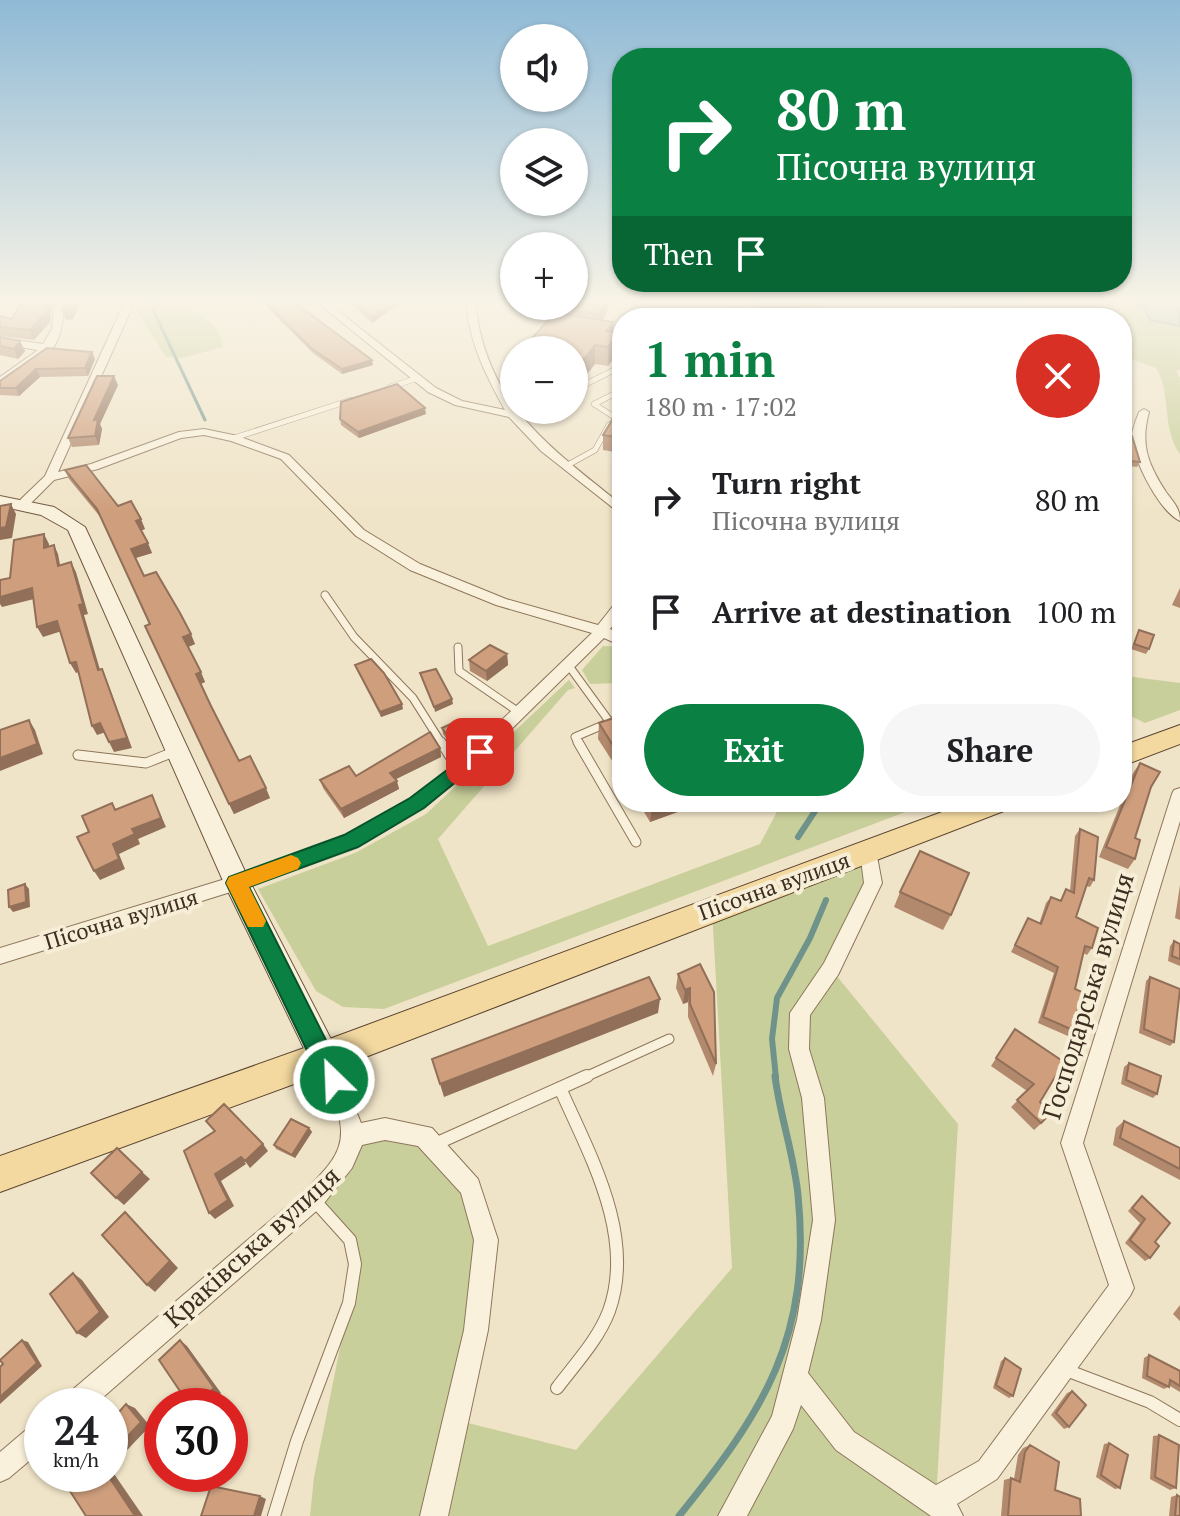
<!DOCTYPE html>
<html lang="en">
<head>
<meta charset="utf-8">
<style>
	:root { --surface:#fff; --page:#f6f6f6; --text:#202124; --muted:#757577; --accent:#0b8043 }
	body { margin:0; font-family:"PT Serif",serif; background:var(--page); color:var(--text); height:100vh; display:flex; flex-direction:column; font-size:30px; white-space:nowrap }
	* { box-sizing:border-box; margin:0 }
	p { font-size:26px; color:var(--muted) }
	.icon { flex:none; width:44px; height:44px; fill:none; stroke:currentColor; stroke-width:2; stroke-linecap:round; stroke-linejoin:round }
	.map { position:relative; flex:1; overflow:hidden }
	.panel { position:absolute; left:612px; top:308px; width:520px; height:504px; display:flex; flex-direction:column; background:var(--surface); border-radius:32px; box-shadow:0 2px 6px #0004 }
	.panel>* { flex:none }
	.banner { position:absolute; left:612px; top:48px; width:520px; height:244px; border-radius:32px; box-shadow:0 2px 6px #0004; background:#0b8043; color:#fff; overflow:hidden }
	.controls { position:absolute; left:500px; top:24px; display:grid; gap:16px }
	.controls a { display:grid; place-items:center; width:88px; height:88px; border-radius:50%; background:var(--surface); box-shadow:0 2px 6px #0004; font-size:40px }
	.speed { position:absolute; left:24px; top:1388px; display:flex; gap:16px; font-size:40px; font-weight:700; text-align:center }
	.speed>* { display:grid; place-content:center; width:104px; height:104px; border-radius:50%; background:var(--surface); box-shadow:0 2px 6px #0004; line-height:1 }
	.speed small { font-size:20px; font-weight:400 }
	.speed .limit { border:12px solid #d22; background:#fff; color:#111 }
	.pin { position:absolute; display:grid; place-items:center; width:68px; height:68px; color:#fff; margin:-34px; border-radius:16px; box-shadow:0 4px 12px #0006 }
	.me { position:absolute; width:88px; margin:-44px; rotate:336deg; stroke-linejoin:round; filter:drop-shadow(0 0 6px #0008) }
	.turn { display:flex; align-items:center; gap:28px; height:168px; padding:0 32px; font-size:36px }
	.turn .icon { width:104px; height:104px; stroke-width:2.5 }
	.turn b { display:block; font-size:56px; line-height:68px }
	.then { display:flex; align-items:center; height:76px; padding:0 32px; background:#0003; gap:16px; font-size:30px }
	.round { display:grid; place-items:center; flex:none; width:84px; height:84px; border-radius:42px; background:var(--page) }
	.headline { display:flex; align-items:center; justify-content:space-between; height:136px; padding:0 32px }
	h1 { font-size:48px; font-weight:700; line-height:60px; color:var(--accent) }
	.action { display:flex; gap:16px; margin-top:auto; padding:16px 32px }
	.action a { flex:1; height:92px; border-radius:48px; background:var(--accent); color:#fff; font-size:32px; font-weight:700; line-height:92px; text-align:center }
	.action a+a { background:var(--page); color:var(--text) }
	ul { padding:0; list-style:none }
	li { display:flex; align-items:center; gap:24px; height:112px; padding:0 32px }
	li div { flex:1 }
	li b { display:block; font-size:30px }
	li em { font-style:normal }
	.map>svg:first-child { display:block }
	.green { fill:#c9cf9b }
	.water { fill:#a9c4bc; stroke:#6f938a; stroke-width:2 }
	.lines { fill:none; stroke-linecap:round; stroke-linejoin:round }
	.stream-far2 { stroke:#6f938a; stroke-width:3 }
	.stream-far1 { stroke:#6f938a; stroke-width:6 }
	.stream { stroke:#6f938a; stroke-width:7 }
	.lane-far3-casing { stroke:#8d765c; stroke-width:6 }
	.lane-far2-casing { stroke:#8d765c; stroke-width:9 }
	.lane-far1-casing { stroke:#8d765c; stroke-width:11 }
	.lane-casing { stroke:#8d765c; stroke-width:14 }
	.street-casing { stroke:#8d765c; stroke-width:2 }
	.secondary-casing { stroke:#6f573f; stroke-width:2 }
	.primary-casing { stroke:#5b4430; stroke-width:2 }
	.lane-far3 { stroke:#faf1dc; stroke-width:5 }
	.lane-far2 { stroke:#faf1dc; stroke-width:7 }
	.lane-far1 { stroke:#faf1dc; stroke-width:9 }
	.lane { stroke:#faf1dc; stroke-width:12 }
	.street { fill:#faf1dc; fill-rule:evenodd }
	.secondary { fill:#faf1dc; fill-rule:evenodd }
	.primary { fill:#f3d9a0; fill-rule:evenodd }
	.wall { fill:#b2896c }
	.shaded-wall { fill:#916f58 }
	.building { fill:#cf9f7d; stroke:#916f58; stroke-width:2 }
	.route { fill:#0b8043; stroke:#07532c; stroke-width:2 }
	.slow { fill:#f59e0b }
	.labels { text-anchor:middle; stroke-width:8; stroke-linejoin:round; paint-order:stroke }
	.street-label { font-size:22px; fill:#3d2e20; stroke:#f7eed8 }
	.near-street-label { font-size:26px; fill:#3d2e20; stroke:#f7eed8 }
</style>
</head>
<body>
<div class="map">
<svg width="1180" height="1516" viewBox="0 0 1180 1516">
	<rect width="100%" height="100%" fill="#f0e4c8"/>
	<path class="green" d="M134,299C163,299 220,310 223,347L182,358L166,357L138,313Z
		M928,299H1125L1145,308L1150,320L1180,326V370L1176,371L1180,378V454C1161,427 1172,395 1156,368L1122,356V318H1009Z
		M603,646L622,647V683L590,684L582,670Z
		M1126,676L1180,683V710L1145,723L1133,717L1122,720V686Z
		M569,680L575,688L568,690L438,839L488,946L760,844L782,802H925L924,805L384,1009L343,1007L316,991L258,889L355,853L426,814Z
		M869,851L873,883L831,969L958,1124L936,1501L949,1516H310L314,1477L349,1303L350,1240L313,1199L354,1136H424L470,1187L486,1240L456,1420L576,1450L732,1268L712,909Z"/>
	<path class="water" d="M1125,299H1178L1180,326L1150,320L1145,308Z"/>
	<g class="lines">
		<path class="stream-far2" d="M148,299L205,420
			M1023,299V318"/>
		<path class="stream-far1" d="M798,837L821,802
			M776,1078L772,1039L777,998L810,938L826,900"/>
		<path class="stream" d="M679,1516C764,1411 812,1337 798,1195C794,1155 780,1116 775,1076"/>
		<g class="lane-far3-casing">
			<path id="lane-far3" d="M390,387L415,379
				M574,390L622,366
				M513,415L531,410
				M234,438L351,400
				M566,466L595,450L609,425L619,420L594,404L622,390"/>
		</g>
		<g class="lane-far2-casing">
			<path id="lane-far2" d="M325,595L354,637L413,698L442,744
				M458,647L459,671L520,713
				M569,666L609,721
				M579,744L575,737L622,717"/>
		</g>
		<g class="lane-far1-casing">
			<path id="lane-far1" d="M441,742L459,771
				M578,742L636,842
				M78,755L146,763L176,751
				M948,802V820
				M583,1078L669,1039"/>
		</g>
		<g class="lane-casing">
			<path id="lane" d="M433,1145L587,1076
				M1066,1370L1150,1402L1180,1420
				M557,1388C575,1364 598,1340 609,1311C636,1236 590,1156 560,1088
				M274,1516L297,1441L349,1303L355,1264L350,1240L314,1200"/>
		</g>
		<g class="street-casing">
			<path id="street" d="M55,299H65C64,315 62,336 53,348C43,362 17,378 0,384V377L38,350L0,344V338L43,344L52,329Z
				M126,299H136L58,472L91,464L179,432L204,429L238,436L289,455L364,530L420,564L506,599L598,625L617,601L622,600V614L610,629L622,635V646L604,638L465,775L423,808L357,846L237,890L0,964V948L235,876L345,836L411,798L453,767L592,633L496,605L410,570L356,536L281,459L231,441L204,435L181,438L98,469L54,480L27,507H19V501L45,476Z
				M313,299H323L436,388L462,401L505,410C485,374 468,340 466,299H475C484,402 547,445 622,505V515L541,451L509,417L455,405L428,392Z
				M733,299H742L737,318H727Z
				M1144,409L1149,412C1140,445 1148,464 1166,492C1174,503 1180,508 1180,521C1159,511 1133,460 1132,437C1132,429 1136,420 1139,412Z
				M1180,788V821L1083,1143L1134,1288L1130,1296L997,1479L957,1504L963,1516H931L836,1450L801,1405L793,1429L747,1516H718L772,1416L797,1320L813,1220L802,1098L789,1049L790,1013L824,963L864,883L860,851L863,846L869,844L875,846L882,883L838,975L810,1015L809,1049L824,1098L835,1220L821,1320L808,1373L854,1432L936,1485L979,1461L1109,1285L1061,1143L1172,794L1174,790Z
				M324,1047L331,1050L361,1123L385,1118L432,1128L478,1179L498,1240L488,1330L448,1516H420L464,1330L474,1240L461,1193L418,1146L385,1140L362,1145L352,1168L321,1207L93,1406H60L64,1397L305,1191C317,1178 334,1163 339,1146C348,1118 325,1082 314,1057L317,1050Z
				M42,1420V1450L9,1478L0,1482V1452L33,1424Z"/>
		</g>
		<g class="secondary-casing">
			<path id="secondary" d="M0,496L54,507L85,527L249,880L335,1047L339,1057L335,1067L324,1072L313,1067L224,883L68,530L41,515L0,506Z"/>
		</g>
		<g class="primary-casing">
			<path id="primary" d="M1180,725V744L1122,766V746Z
				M969,802H1013L1009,809L324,1073L0,1192V1156L324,1041Z"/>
		</g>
		<use href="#lane-far3" class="lane-far3"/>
		<use href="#lane-far2" class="lane-far2"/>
		<use href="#lane-far1" class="lane-far1"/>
		<use href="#lane" class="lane"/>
		<use href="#street" class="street"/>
		<use href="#secondary" class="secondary"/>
		<use href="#primary" class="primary"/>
	</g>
	<path class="wall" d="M23,299H53L50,322L34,340L0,336V316L12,319Z
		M264,299H290L373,365L342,374L313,353L268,308L267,304L268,303Z
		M346,299H406L372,323Z
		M759,299H822L818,318L757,317Z
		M612,300L607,308V313L602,320L613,322V332L618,333V352L608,366L595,364L583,379L574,378V350L562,314V309Z
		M0,337L20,341L25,351L18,359L0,355Z
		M47,348L95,359L88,376L40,377L19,396L0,395V381Z
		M118,385L100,424L102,429L99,445L72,447L68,438Z
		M426,414L359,438L341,425L340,419Z
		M622,418V453L603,450V435Z
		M1123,436L1140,462L1137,467L1129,466L1122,443Z
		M65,470L118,506L145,529L141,530L152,553L136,558L144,576L195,644L188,647L205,682L201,684L211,706L239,761L270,798L234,814L145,626L149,624L102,519L69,479Z
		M1180,588V608L1172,605Z
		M1139,630L1149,649L1146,654L1131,649Z
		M507,654L508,665L487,681L470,671L469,660Z
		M355,665L403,709L381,717L357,670Z
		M622,715V776L598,739L599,723Z
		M442,728L467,734L468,740L454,749L443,734Z
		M440,748L441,757L396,779L399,789L344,818L323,788L320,780L356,776Z
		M1140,763L1151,787L1135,838V859L1128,869L1099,857L1133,773Z
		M638,802H694V806L650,822Z
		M1080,829L1094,880L1090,887L1086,886L1076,917L1092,948L1087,955L1083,953L1075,989L1073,1030L1068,1036L1038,1023L1054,973L1011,952L1028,918L1039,924L1046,903L1051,897L1060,901L1066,889L1070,891L1075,836Z
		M1180,885V920L1175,918Z
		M900,892L951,915L943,930L894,907Z
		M1174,941L1180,944V966L1168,961L1170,946Z
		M678,974L714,992L716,1064L713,1076L688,1017V1002L683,1004L676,988Z
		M1150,977L1174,1042L1170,1046L1139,1033L1146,981Z
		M1015,1029L1045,1120L1034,1130L1011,1107L1027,1091L991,1066Z
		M1129,1063L1157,1094L1153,1098L1121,1084L1124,1067Z
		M1124,1121L1180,1148V1180L1113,1145L1116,1128Z
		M309,1128L312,1132L295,1158L276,1149L274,1145Z
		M1142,1196L1150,1258L1145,1261L1125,1243L1140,1223L1128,1211Z
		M1180,1305V1321L1173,1314Z
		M1149,1355L1180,1371V1392L1170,1386L1164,1389L1142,1378L1144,1358Z
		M1005,1358L1013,1396L1009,1398L993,1388L1001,1361Z
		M1072,1391L1069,1427L1064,1429L1051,1415L1067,1393Z
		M1159,1435L1176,1488L1170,1490L1150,1479L1153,1436Z
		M1109,1443L1120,1488L1115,1489L1096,1477L1104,1444Z
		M1030,1445L1055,1490L1081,1516H1001L1004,1480L1011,1478L1014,1479L1018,1455L1023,1448Z
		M1177,1495L1180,1516H1169L1171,1497Z"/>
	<path class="shaded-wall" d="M48,299H53L50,322L34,340L30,330Z
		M74,299H83L73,319L66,320L62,310Z
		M399,299H406L372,323V318Z
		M605,299H612V300L607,308V313L598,327V314Z
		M613,322L612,340L606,331Z
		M618,333V352L608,366V347Z
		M20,341L25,351L18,359L14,349Z
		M595,345V364L583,379V360Z
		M92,352L95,359L88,376L85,368Z
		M372,360L373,365L342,374V369Z
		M36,369L40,377L19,396L16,388Z
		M114,376L118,385L100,424L102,429L99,445L95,436L94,420Z
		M425,408L426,414L359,438L358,432Z
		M11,504L16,514L12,538L0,540V528Z
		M141,519L145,529L140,531L136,521Z
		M44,534L49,544L48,557L44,548Z
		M148,543L152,553L135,558L131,549Z
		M54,545L58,554L62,575L58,566Z
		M71,562L76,572L88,614L84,615L103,680L98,670L79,605Z
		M32,588L38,598L2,607L0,604V597Z
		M57,621L62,631L43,637L37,627Z
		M191,634L195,644L188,647L183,637Z
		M507,654L508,665L487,681L486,671Z
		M76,662L81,671L76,673L70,663Z
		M102,669L106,679L132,748L114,752L109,742Z
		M201,672L205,682L200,684L196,674Z
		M452,699L453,704L435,712L434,707Z
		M402,704L403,709L381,717L380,712Z
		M29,720L35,730L43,754L0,771V758Z
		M100,723L106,732L97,735L92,726Z
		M467,734L468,740L454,749L453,743Z
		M440,748L441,757L392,781L390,773Z
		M397,781L399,789L344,818L341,809Z
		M266,788L270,798L234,814L229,804Z
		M152,795L166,827L138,839L140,844L119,854L125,869L100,880L94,871L113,844L132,829Z
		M664,802H694V806L650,822L652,807Z
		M25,884L29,889L30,907L13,912L9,907Z
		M690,988L688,1002L683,1004L685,990Z
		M660,999L658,1013L444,1097L440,1084Z
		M309,1128L312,1132L295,1158L292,1155Z
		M263,1144L268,1151L250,1168L245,1161Z
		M241,1157L246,1164L221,1181L234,1206L215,1219L209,1213L215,1174Z
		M142,1172L150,1179L124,1205L116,1198Z
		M125,1212L178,1268L155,1292L147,1285Z
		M73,1273L82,1280L109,1317L86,1338L77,1333Z
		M22,1340L28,1342L42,1366L0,1404V1397Z
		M180,1340L187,1346L221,1393L208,1406H197Z
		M126,1404L135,1408L150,1426L110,1468L143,1516H135L107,1474H110V1455Z
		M260,1496L266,1499L261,1516H254Z"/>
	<path class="building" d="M23,299H48L46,312L30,330L0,327V316L12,319Z
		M63,299H74L69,310H62Z
		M267,299H290L372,360L342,369L311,348L267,304L271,302Z
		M350,299H399L372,318Z
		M574,299H605L604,300H607L598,314L562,309L564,306H574Z
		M795,299H822L818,318H798L802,299Z
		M943,312L962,315L961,318H941Z
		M554,313L613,322L606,331L618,333L608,347L595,345L583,360L574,359V350H522Z
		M0,337L20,341L14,349L0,346Z
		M47,348L92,352L85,368L36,369L16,388H0V381Z
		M97,376H114L94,420L98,419L95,436L68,438Z
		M397,384L425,408L358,432L340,419L341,402Z
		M614,417L622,418V438L603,435Z
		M1123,436H1132L1140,462L1131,461Z
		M86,465L118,506L131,501L141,519L136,521L148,543L131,549L144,576L156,572L180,613L191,634L183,637L201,672L196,674L211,706L239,761L250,756L266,788L229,804L145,626L150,624L97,509L65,470Z
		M11,504L6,527L0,528V506Z
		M44,534V548L54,545L58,566L71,562L83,604L79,605L98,670L102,669L127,738L109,742L100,723L92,726L76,662L70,663L57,621L37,627L32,588L0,597V580L10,578L14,540Z
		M1139,630L1154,635L1149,649L1134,644Z
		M490,645L507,654L486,671L469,660Z
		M371,659L384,673L402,704L380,712L355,665Z
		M436,669L452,699L434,707L420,673Z
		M622,715V760L599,723Z
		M29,720L37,744L0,758V730Z
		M453,723L467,734L453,743L442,728Z
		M430,732L440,748L390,773L397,781L341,809L320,780L349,766L356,776Z
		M1140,763L1160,772L1151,787L1135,838L1140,840L1135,859L1106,847Z
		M152,795L161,818L132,829L135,834L113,844L119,859L94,871L77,837L89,832L82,816L112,803L115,810Z
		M649,802H664L652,807Z
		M1080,829L1098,837L1094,880L1089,878L1076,917L1098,928L1092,948L1085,946L1075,989L1082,992L1073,1030L1043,1017L1058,967L1015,945L1028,918L1041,924L1051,897L1061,901L1066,889L1074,893Z
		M920,851L969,873L951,915L900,892Z
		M25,884L26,902L9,907L8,890Z
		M1174,941L1180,944V959L1172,956Z
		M700,964L714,992L716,1064L690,1004V988L685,990L678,974Z
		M649,977L660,999L440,1084L432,1059Z
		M1150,977L1180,989L1174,1042L1144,1029Z
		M1015,1029L1064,1062L1040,1102L1051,1113L1041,1123L1017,1100L1034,1084L996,1058Z
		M1129,1063L1161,1076L1157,1094L1126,1080Z
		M224,1104L263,1144L245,1161L241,1157L215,1174L228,1200L209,1213L184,1151L215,1131L206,1121Z
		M291,1119L309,1128L292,1155L274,1145Z
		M1124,1121L1180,1148V1169L1120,1138Z
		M117,1148L142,1172L116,1198L91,1173Z
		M1142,1196L1170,1223L1155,1242L1159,1246L1150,1258L1130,1240L1145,1219L1132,1208Z
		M125,1212L170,1261L147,1285L102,1235Z
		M73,1273L100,1312L77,1333L50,1294Z
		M22,1340L37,1363L0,1397V1367L3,1364L0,1360Z
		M180,1340L214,1388L197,1406H190L159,1360Z
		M1149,1355L1180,1371V1386L1170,1380L1169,1387L1147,1376Z
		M1005,1358L1021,1369L1013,1396L996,1385Z
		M1072,1391L1086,1405L1069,1427L1056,1413Z
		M126,1404L141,1422L110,1455V1422Z
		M1159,1435L1179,1445L1176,1488L1155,1477Z
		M1109,1443L1128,1455L1120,1488L1101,1475Z
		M1030,1445L1059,1462L1055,1490L1080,1499L1081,1516H1008L1011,1478L1020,1482L1025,1452Z
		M71,1474H107L135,1516H86L68,1488L75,1481Z
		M211,1486L260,1496L254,1516H201Z
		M1177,1495L1180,1497V1516H1175Z"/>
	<linearGradient id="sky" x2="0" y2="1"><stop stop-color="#8fbad6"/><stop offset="0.59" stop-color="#f8f3e6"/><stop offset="1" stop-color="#f8f3e6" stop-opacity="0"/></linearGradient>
	<rect width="1180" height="511" fill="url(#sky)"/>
	<path class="route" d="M480,745L489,752L486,757L424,808L358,847L249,887L346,1080L342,1088L334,1091L325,1088L226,883L229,877L344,835L410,798Z"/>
	<path class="slow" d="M291,855L298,858L301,863L298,869L249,887L266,921L263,927H248L226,883L229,877Z"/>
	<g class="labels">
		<g class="street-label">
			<text transform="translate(774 886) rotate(-20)" y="8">Пісочна вулиця</text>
			<text transform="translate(121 919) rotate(-17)" y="8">Пісочна вулиця</text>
		</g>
		<g class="near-street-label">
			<text transform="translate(1088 996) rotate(-73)" y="9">Господарська вулиця</text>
			<text transform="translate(252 1247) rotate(-42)" y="9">Краківська вулиця</text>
		</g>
	</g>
</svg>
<div class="controls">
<a><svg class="icon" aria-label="sound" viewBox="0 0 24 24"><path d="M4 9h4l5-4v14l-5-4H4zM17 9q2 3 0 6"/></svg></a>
<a><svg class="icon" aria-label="layers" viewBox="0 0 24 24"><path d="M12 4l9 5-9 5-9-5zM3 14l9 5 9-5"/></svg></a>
<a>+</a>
<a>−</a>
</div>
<div class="speed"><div>24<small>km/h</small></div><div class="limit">30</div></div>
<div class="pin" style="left:480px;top:752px;background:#d93025"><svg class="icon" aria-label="arrive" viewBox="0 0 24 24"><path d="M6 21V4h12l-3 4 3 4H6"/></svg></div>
<svg class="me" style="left:334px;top:1080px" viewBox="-20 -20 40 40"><circle r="17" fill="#0b8043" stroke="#fff" stroke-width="3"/><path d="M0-11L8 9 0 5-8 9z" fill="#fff"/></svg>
<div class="banner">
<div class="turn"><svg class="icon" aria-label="right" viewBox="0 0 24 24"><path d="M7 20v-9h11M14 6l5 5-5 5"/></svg><div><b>80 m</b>Пісочна вулиця</div></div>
<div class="then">Then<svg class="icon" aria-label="arrive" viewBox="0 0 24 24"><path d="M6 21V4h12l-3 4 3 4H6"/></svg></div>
</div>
<section class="panel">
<div class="headline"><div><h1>1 min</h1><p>180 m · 17:02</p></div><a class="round" style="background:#d93025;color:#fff"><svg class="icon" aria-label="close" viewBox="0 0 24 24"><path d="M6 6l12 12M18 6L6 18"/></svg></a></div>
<ul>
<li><svg class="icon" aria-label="right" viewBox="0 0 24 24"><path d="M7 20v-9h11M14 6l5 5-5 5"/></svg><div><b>Turn right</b><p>Пісочна вулиця</p></div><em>80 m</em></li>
<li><svg class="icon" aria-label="arrive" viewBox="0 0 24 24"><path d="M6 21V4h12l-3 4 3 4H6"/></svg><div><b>Arrive at destination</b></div><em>100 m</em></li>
</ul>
<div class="action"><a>Exit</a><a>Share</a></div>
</section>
</div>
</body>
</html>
